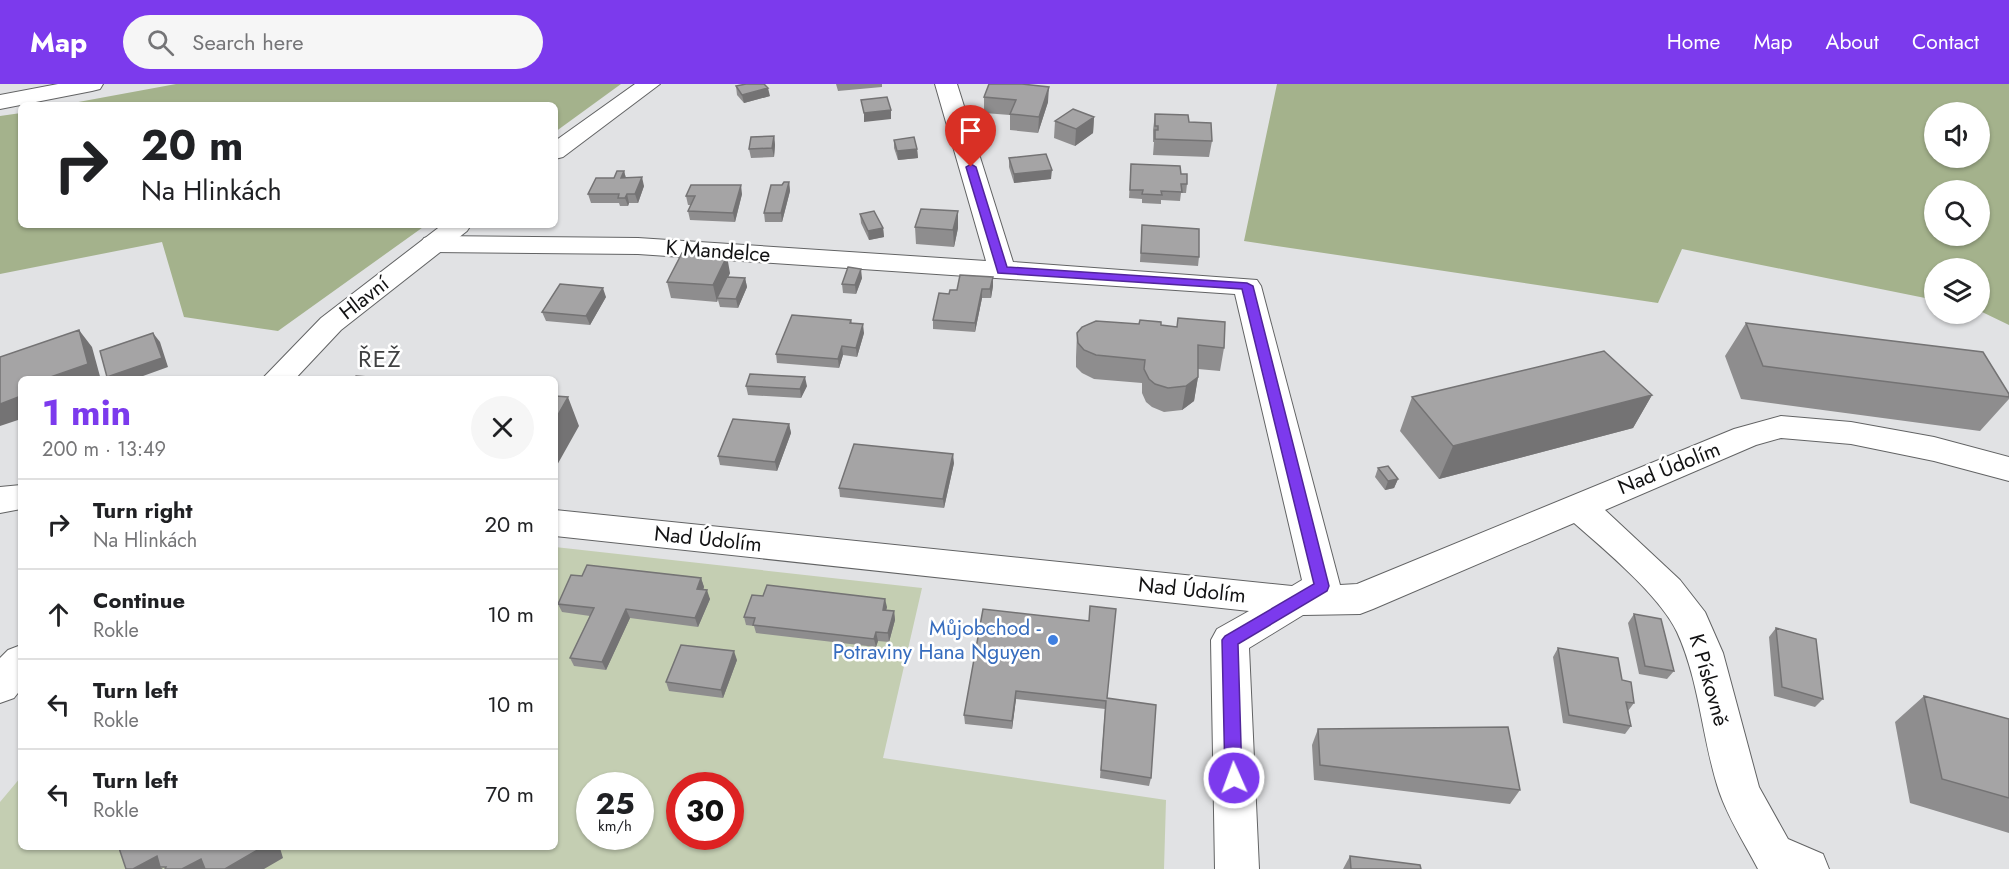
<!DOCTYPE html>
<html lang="en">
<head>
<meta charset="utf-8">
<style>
	:root { --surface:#fff; --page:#f6f6f6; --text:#202124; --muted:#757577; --line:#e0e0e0; --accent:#7c3aed }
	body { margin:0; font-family:Jost,sans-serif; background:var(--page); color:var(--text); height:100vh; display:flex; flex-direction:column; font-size:22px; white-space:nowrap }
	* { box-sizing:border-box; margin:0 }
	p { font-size:20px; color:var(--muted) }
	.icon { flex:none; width:33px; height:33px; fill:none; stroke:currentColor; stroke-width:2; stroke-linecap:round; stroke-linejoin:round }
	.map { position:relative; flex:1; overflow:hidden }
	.sheet { position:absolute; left:18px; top:292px; width:540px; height:474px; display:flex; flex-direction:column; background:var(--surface); border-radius:9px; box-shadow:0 2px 4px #0004 }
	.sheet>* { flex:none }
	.guide { position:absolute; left:18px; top:18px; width:540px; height:126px; border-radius:9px; box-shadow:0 2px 4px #0004; background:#fff; color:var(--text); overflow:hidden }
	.fabs { position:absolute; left:1924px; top:18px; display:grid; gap:12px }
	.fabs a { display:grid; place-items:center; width:66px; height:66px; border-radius:50%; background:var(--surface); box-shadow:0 2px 4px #0004; font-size:30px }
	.speed { position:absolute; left:576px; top:688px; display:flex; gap:12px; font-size:30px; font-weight:700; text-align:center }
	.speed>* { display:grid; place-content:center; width:78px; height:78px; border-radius:50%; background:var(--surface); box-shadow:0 2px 4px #0004; line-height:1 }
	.speed small { font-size:15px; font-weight:400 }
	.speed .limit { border:9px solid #d22; background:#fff; color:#111 }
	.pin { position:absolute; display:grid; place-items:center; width:51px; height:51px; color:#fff; margin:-62px -26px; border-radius:50% 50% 50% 0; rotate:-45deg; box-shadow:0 0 6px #0007 }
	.pin .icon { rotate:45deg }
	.me { position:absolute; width:66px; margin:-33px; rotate:358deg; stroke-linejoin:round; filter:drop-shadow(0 0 4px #0008) }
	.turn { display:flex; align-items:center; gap:21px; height:126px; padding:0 24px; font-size:27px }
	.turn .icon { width:78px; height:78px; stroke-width:2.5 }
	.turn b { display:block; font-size:42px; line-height:51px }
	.round { display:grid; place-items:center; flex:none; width:63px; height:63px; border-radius:32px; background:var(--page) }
	.summary { display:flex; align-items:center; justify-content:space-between; height:102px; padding:0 24px }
	h1 { font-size:36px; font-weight:700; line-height:45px; color:var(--accent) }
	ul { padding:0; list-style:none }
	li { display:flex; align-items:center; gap:18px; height:90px; padding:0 24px; border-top:2px solid var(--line) }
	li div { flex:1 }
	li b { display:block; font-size:22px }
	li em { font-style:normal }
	header { display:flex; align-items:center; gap:36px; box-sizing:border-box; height:84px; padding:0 30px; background:var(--accent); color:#fff }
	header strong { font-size:28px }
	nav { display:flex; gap:33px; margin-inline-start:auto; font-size:21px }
	.search { width:420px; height:54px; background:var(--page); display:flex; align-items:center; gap:15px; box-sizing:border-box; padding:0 21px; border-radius:33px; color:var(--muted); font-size:22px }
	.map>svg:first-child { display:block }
	.green { fill:#c4ceb2; fill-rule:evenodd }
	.forest { fill:#a4b28c; fill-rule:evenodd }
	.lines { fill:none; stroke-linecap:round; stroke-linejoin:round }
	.street-casing { stroke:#626364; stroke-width:2 }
	.secondary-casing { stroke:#626364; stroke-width:2 }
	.street { fill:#fff; fill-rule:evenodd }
	.secondary { fill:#fff; fill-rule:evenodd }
	.wall { fill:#8e8d8e }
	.shaded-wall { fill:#747374 }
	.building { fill:#a5a4a5; stroke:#747374; stroke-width:1.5 }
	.route { fill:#7c3aed; stroke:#51269a; stroke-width:1.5 }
	.shop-dot { fill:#3f7fe0; stroke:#fff; stroke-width:2 }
	.labels { text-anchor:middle; stroke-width:5; stroke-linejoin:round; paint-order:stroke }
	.street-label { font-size:21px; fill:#121213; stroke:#fff }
	.shop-label { font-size:21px; fill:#366cbe; stroke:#fff; text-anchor:end }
	.quarter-label { font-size:24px; letter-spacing:1.5px; fill:#404142; stroke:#fff }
</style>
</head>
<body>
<header>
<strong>Map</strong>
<div class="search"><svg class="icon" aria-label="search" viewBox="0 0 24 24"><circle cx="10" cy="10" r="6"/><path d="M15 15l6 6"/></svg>Search here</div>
<nav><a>Home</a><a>Map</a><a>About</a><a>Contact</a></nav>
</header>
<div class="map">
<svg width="2009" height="785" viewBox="0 0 2009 785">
	<rect width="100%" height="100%" fill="#e1e2e4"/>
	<path class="green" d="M555,463L922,504L883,674L1166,716L1164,785H0V718L21,693V764H555ZM590,702H640V753H590ZM680,702H730V753H680Z"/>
	<path class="forest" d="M176,0H621L555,48V21H62Z
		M1277,0H2009V241L1980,227V184H1935V216L1682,165L1658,219L1244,157ZM1935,28H1980V74H1935ZM1935,106H1980V152H1935Z
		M21,29V141H426L278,247L184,233L162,158L0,190V32Z"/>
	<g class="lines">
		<g class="street-casing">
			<path id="street" d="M935,0H957L1013,178L1257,196L1261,202L1340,501L1357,500L1734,345L1781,332L1851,338L1934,353L2009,373V397L1934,377L1851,360L1781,354L1756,361L1605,426L1680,496L1705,528L1723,569L1759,703L1788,755L1823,770L1829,785H1758C1745,760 1728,734 1719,707C1702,656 1700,598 1677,548C1660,512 1605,466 1574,439L1373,525L1360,530L1303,531L1249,564L1259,785H1215L1211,556L1217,545L1249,527L555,452V426L1292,502L1302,496L1235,210L638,170L433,168L424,166L420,160L424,154L433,152L638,154L986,177Z
				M21,401V425L0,429V403Z"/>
		</g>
		<g class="secondary-casing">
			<path id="secondary" d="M58,0H103L100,5L92,7L0,25V11Z
				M635,0H660L563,73L555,75V57Z
				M442,141H471L467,147L341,246L294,296H261L321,234Z
				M21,561V605L14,614L0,619V574L8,566Z"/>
		</g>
		<use href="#street" class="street"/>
		<use href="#secondary" class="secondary"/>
	</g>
	<path class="wall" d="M836,0H882V3L838,7Z
		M736,2L770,12L744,19L737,11Z
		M984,13L1048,18L1038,49L1010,46V31L984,29Z
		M1155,30L1189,38L1212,57L1209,73L1153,71L1154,58H1153V46Z
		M1094,33L1093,49L1075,62L1054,54L1055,37Z
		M774,52L775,61L774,73L751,74L749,65Z
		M894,56L917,65L918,74L898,76L894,64Z
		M1009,74L1051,95L1014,99L1009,83Z
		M1131,80L1181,90L1187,100L1186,109H1181L1180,117L1161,116V120L1142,119V115L1129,114Z
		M624,87L626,94L644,102L638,119H629L628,122H620L619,119H591L588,110Z
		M789,98L790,107L782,138H765L764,129L782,101Z
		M742,110L735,138L690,136L688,127L691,121H688L686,112Z
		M860,130L883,144L884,153L869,156L861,139Z
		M1142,141L1199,173L1198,182L1140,178Z
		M915,143L958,144L954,163L916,160Z
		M730,189L728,193L745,194L747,203L738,224L720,223L718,216L717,218L671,214L667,198Z
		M862,194L856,210L843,209L842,200Z
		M993,202L991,214H982L975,248L933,245V236L949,210L957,206Z
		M606,213L590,241L546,237L542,228Z
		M851,236L852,239L864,249L857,273L843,271L839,284L777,279L776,270Z
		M1746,239L2009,310V315L1980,347L1741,315L1725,272Z
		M1161,241L1224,264L1220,287L1198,285V293L1194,317L1182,326L1164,328L1152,323L1146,318L1142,309V299L1094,295L1082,289L1076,283V273L1077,249Z
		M746,302H807L801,314L748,311Z
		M1652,311L1633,344L1439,395L1400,347L1412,313Z
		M789,340L791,349L777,387L720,381L718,372Z
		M954,379L944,424L840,413L839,404Z
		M1378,384L1398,395L1394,404L1385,406L1375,393Z
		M582,492L701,494L704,503L703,506L710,515L698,543L630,534L606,586L574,582L570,574L590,532L562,528L558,520Z
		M887,523L886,526L894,527L895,536L889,558L878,557L876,563L756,549L754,542L746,541L744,533Z
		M983,525L1107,614L1151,694L1149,702L1100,694L1105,625L1016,615L1012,645L965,640L964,631Z
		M1634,530L1674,587L1667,595L1639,590L1628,539Z
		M1776,544L1823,615L1815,623L1774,612L1769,553Z
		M1558,564L1634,619L1628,627L1631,642L1625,650L1563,639L1553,573Z
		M737,576L723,614L669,607L666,598Z
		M1924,612L2009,635V749L1910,719L1895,638Z
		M1318,645L1520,706L1510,720L1314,696L1312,661Z
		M1350,772L1421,785H1343Z"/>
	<path class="shaded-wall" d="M1049,3L1048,18L1038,49L1039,33Z
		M768,4L770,12L744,19L742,11Z
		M891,26V35L864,38V29Z
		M1094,33L1093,49L1075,62L1076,45Z
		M774,52L775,61L774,73L772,64Z
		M917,65L918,74L898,76L897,67Z
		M1052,86L1051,95L1014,99V90Z
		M624,87L626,95L621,94Z
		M642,93L644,102L638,119L635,110Z
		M789,98L790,107L782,138L781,129Z
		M741,101L742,110L735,138L733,129Z
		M627,110L629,119L628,122L625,114Z
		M958,127V144L954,163L953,146Z
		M883,144L884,153L869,156L868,147Z
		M727,172L730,189L719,214H717V218L713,201Z
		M861,185L862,194L856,210L855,201Z
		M993,193V202L991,214L990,205Z
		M745,194L747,203L738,224L736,215Z
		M603,204L606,213L590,241L586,232Z
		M982,205V214L975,248V239Z
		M863,240L864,249L857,273L856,264Z
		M79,246L92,263L101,296H42Z
		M153,249L160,258L168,283L132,296H109L107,293Z
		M842,262L843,271L839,284L838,275Z
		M805,293L807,302L801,314L800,305Z
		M1198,293L1194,317L1182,326L1186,302Z
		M1652,311L1633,344L1439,395L1453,362Z
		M21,312V335L0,342V320Z
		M568,313L579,342L556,383L555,381V331Z
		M789,340L791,349L777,387L775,378Z
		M953,370L954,379L944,424L943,415Z
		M1398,395L1394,404L1385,406L1388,397Z
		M701,494L704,503L700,514L697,505Z
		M707,506L710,515L698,543L695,534Z
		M885,515L887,523L884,535L883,526Z
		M626,525L630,534L606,586L602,578Z
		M894,527L895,536L889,558L888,549Z
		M876,548L878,557L876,563L874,555Z
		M734,567L737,576L723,614L721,606Z
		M1016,607V615L1012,645V637Z
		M261,764H280L283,774L264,785H225Z
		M157,772L166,783H160L163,785H133Z
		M201,775L213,785H182Z"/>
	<path class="building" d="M746,0H764L768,4L742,11L736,2Z
		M989,0H1022L1049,3L1039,33L1010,30L1016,16L984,13Z
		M887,13L891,26L864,29L861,16Z
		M1073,25L1094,33L1076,45L1055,37Z
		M1155,30L1188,31L1189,38L1211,39L1212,57L1155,55V46H1158V42H1155Z
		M774,52L772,64L749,65L751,53Z
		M914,53L917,65L897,67L894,56Z
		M1046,70L1052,86L1014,90L1009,74Z
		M1131,80L1180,82L1181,90H1187V100H1181L1182,108L1161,107L1162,111L1142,110L1143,106H1130Z
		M617,87H624L621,94L642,93L635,110H627L625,114H618L619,110H588L596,94H614Z
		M784,98H789L781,129H764L771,101H782Z
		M691,101H741L733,129L688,127L695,112H686Z
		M921,125L958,127L953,146L915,143Z
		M874,127L883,144L868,147L860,130Z
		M1142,141L1199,145V173L1141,169Z
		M682,169L727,172L713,201L667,198Z
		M848,183L861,185L855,201L842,200Z
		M960,191L993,193L990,205H982L975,239L933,236L939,209L949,210L950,206H957Z
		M727,193L745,194L736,215L717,214Z
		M560,200L603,204L586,232L542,228Z
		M792,231L851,236L850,239L863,240L856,264L842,262L838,275L776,270Z
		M1178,234L1225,238L1224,264L1198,261V293L1186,302L1168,304L1155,300L1149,295L1144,285L1145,276L1096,271L1084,266L1078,259L1077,249L1082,243L1096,237L1139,240L1140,236L1161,238V241L1177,243Z
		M1746,239L1983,268L2009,310V313L1763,282Z
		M79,246L88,280L42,296H21V312L0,320V273Z
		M153,249L162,274L107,293L100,267Z
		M1604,267L1652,311L1453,362L1412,313Z
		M750,290L805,293L800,305L746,302Z
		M356,292L405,296H353Z
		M555,312L568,313L555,336Z
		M733,335L789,340L775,378L718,372Z
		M854,360L953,370L943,415L839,404Z
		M1388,382L1398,395L1388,397L1378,384Z
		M587,481L701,494L697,505L707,506L695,534L626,525L602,578L570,574L594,524L558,520L571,491L582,492Z
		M767,501L885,515L883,526L894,527L888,549L876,548L874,555L753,541L755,534L744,533L752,511L763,512Z
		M1090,522L1116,525L1107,614L1156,621L1151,694L1101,686L1106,617L1016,607L1012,637L964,631L983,525L1089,537Z
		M1634,530L1661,535L1674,587L1645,582Z
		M1776,544L1816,555L1823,615L1782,603Z
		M681,561L734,567L721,606L666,598Z
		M1558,564L1618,574L1622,596L1631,598L1634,619L1626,618L1631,642L1569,631Z
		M1924,612L2009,635V714L1942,695Z
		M1508,643L1520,706L1320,681L1318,645Z
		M119,764H261L225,785H205L201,775L182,785H165L166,783H160L157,772L133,785H126Z
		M1350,772L1420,781L1421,785H1351Z"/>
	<path class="route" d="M971,80L976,83L1007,183L1247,199L1253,202L1329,502L1327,507L1238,560L1242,694L1240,699L1234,701L1228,699L1225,694L1222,556L1225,552L1314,500L1242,205L998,189L966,83Z"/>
	<circle class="shop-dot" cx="1053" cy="556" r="6"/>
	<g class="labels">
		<g class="street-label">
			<text transform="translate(718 167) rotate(4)" y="7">K Mandelce</text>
			<text transform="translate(364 214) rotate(-38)" y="7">Hlavní</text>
			<text transform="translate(1669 384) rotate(-22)" y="7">Nad Údolím</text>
			<text transform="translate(708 455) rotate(6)" y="7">Nad Údolím</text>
			<text transform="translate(1192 506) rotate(6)" y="7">Nad Údolím</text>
			<text transform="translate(1709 596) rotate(74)" y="7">K Pískovně</text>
		</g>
		<g class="shop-label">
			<text x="1041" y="551">Můjobchod -<tspan x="1041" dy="24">Potraviny Hana Nguyen</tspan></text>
		</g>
		<g class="quarter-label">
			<text x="380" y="283">ŘEŽ</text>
		</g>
	</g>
</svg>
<div class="fabs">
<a><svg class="icon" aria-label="sound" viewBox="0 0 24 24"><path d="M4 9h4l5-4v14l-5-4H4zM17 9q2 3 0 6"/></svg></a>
<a><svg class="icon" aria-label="search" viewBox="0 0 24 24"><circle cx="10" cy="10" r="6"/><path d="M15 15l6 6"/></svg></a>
<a><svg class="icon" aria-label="layers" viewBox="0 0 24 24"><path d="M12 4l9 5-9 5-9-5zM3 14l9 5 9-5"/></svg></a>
</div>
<div class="speed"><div>25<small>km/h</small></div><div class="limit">30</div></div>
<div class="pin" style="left:971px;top:83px;background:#d93025"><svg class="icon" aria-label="arrive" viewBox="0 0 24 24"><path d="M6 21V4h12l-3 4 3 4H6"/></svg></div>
<svg class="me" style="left:1234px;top:694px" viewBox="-20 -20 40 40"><circle r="17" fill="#7c3aed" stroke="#fff" stroke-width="3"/><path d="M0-11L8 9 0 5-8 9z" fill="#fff"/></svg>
<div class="guide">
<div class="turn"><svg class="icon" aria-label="right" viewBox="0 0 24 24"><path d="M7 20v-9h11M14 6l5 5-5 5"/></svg><div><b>20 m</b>Na Hlinkách</div></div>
</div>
<section class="sheet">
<div class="summary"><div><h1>1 min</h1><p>200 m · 13:49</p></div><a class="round"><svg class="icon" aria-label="close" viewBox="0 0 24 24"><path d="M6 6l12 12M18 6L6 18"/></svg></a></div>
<ul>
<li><svg class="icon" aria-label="right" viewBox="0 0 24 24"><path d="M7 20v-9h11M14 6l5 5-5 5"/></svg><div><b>Turn right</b><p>Na Hlinkách</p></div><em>20 m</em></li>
<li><svg class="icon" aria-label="ahead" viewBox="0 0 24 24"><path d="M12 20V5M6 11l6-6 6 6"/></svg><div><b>Continue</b><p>Rokle</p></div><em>10 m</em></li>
<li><svg class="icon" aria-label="left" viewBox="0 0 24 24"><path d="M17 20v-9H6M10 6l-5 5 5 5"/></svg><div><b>Turn left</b><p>Rokle</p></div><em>10 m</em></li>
<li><svg class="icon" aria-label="left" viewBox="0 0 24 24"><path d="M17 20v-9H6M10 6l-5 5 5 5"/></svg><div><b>Turn left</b><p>Rokle</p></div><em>70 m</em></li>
</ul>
</section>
</div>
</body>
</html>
